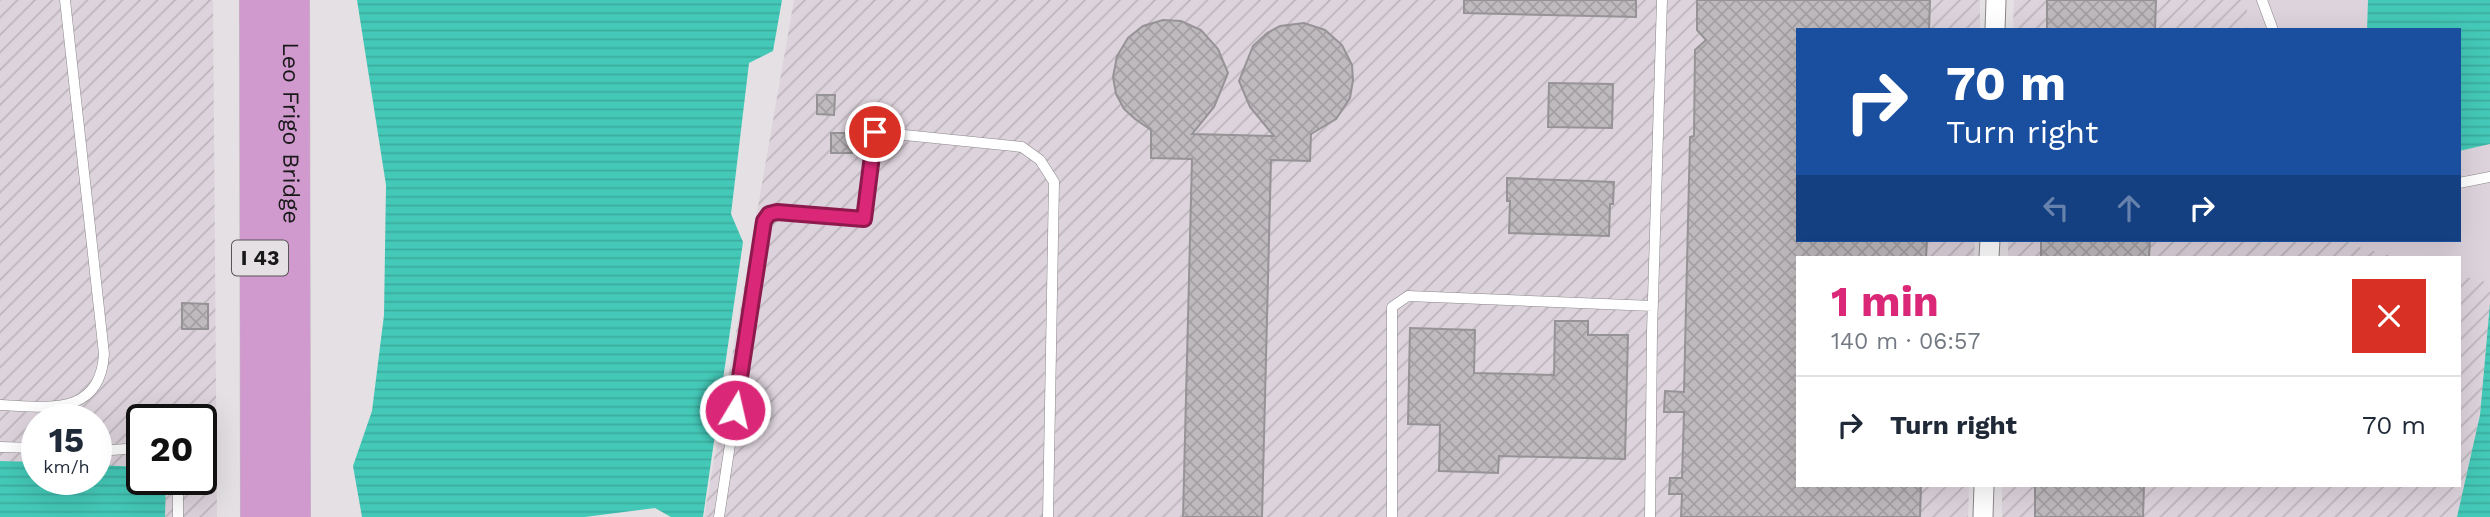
<!DOCTYPE html>
<html lang="en">
<head>
<meta charset="utf-8">
<style>
	:root { --surface:#fff; --page:#f2f2f3; --text:#1f2937; --muted:#747a83; --line:#e0e1e3; --accent:#db2777 }
	body { margin:0; font-family:"Work Sans",sans-serif; background:var(--page); color:var(--text); height:100vh; display:flex; flex-direction:column; font-size:26px; white-space:nowrap }
	* { box-sizing:border-box; margin:0 }
	p { font-size:23px; color:var(--muted) }
	.icon { flex:none; width:38px; height:38px; fill:none; stroke:currentColor; stroke-width:2; stroke-linecap:round; stroke-linejoin:round }
	.map { position:relative; flex:1; overflow:hidden }
	.panel { position:absolute; left:1796px; top:256px; width:665px; height:231px; display:flex; flex-direction:column; background:var(--surface); border-radius:0px; box-shadow:0 7px 28px #0002 }
	.panel>* { flex:none }
	.banner { position:absolute; left:1796px; top:28px; width:665px; height:214px; border-radius:0px; box-shadow:0 7px 28px #0002; background:#1a4fa0; color:#fff; overflow:hidden }
	.speed { position:absolute; left:21px; top:404px; display:flex; gap:14px; font-size:35px; font-weight:700; text-align:center }
	.speed>* { display:grid; place-content:center; width:91px; height:91px; border-radius:50%; background:var(--surface); box-shadow:0 7px 28px #0002; line-height:1 }
	.speed small { font-size:18px; font-weight:400 }
	.speed .limit { border:4px solid #111; border-radius:10px; background:#fff; color:#111 }
	.pin { position:absolute; display:grid; place-items:center; width:60px; height:60px; color:#fff; margin:-30px; border:4px solid #fff; border-radius:50%; box-shadow:0 2px 7px #0007 }
	.me { position:absolute; width:77px; margin:-38px; rotate:9deg; stroke-linejoin:round; filter:drop-shadow(0 0 5px #0008) }
	.turn { display:flex; align-items:center; gap:24px; height:147px; padding:0 35px; font-size:32px }
	.turn .icon { width:91px; height:91px; stroke-width:2.5 }
	.turn b { display:block; font-size:49px; line-height:60px }
	.lanes { display:flex; align-items:center; height:66px; padding:0 35px; background:#0003; justify-content:center; gap:35px; direction:ltr }
	.lanes .off { opacity:.35 }
	.round { display:grid; place-items:center; flex:none; width:74px; height:74px; border-radius:0px; background:var(--page) }
	.headline { display:flex; align-items:center; justify-content:space-between; height:119px; padding:0 35px }
	h1 { font-size:42px; font-weight:700; line-height:52px; color:var(--accent) }
	ul { padding:0; list-style:none }
	li { display:flex; align-items:center; gap:21px; height:98px; padding:0 35px; border-top:2px solid var(--line) }
	li div { flex:1 }
	li b { display:block; font-size:26px }
	li em { font-style:normal }
	.map>svg:first-child { display:block }
	.built { fill:#ddd3dc }
	.industrial { fill:url(#industrial-furrows); fill-rule:evenodd }
	.water { fill:url(#water-rules) }
	.building { fill:url(#building-cross-hatch); stroke:#969396; stroke-width:2 }
	.lines { fill:none; stroke-linecap:round; stroke-linejoin:round }
	.lane-casing { stroke:#8a878a; stroke-width:11 }
	.street-casing { stroke:#8a878a; stroke-width:21 }
	.highway-casing { stroke:#bfbfbf; stroke-width:38 }
	.lane { stroke:#fff; stroke-width:10 }
	.street { stroke:#fff; stroke-width:19 }
	.highway { stroke:#d09ace; stroke-width:37 }
	.route-casing { stroke:#8e194d; stroke-width:18 }
	.route { stroke:#db2777; stroke-width:12 }
	.labels { text-anchor:middle; stroke-width:5; stroke-linejoin:round; paint-order:stroke }
	.shield { fill:#e4e0e4; stroke:#575557; stroke-width:2 }
	.shield-label { font-size:21px; font-weight:bold; fill:#1a191a }
	.street-label { font-size:23px; fill:#1a191a; stroke:#e4e0e4 }
</style>
</head>
<body>
<div class="map">
<svg width="2490" height="517" viewBox="0 0 2490 517">
	<defs>
		<pattern id="industrial-furrows" width="10" height="10" patternUnits="userSpaceOnUse" patternTransform="scale(1.75)"><rect width="10" height="10" fill="#ddd3dc"/><path d="M-1 1l2-2M0 10L10 0M9 11l2-2" fill="none" stroke="#bdb5bc"/></pattern>
		<pattern id="water-rules" width="6" height="5" patternUnits="userSpaceOnUse" patternTransform="scale(1.75)"><rect width="6" height="5" fill="#44c9b8"/><path d="M0 2.5h6" fill="none" stroke="#3bac9e"/></pattern>
		<pattern id="building-cross-hatch" width="8" height="8" patternUnits="userSpaceOnUse" patternTransform="scale(1.75)"><rect width="8" height="8" fill="#bebabd"/><path d="M0 0l8 8M0 8l8-8" fill="none" stroke="#a39fa2"/></pattern>
	</defs>
	<rect width="100%" height="100%" fill="#e4e0e4"/>
	<path class="built" d="M2247,0H2368L2367,30H2247Z
		M2490,144V283L2459,275V257H2396L2362,248L2344,240H2459V151Z"/>
	<path class="industrial" d="M0,0H213L217,517H0ZM37,420H96V480H37ZM142,420H201V480H142Z
		M794,0H1980V30H1797V240H1975L1974,257H1797V485H1969L1968,517H704Z
		M2014,0H2247V30H2013Z
		M2008,240H2344L2362,248L2396,257H2008Z
		M2459,275L2490,283V303L2480,415L2457,517H2002V485H2459Z"/>
	<path class="water" d="M357,0H782L773,51L749,63L731,214L743,242L703,517H671L655,508L585,517H362L353,466L372,411L384,315L386,185Z
		M2368,0H2490V144L2459,151V30H2367Z
		M2490,303V517H2457L2480,415Z
		M0,461L37,462V480H96V465L142,467V480H166L165,517H0Z"/>
	<path class="building" d="M1464,0H1636V17L1464,13Z
		M1697,0H1930L1929,30H1797V240H1927L1926,257H1797V485H1921L1920,517H1681L1682,494H1669L1670,478H1682L1684,412H1664L1665,391L1684,392L1690,137L1694,136L1695,50L1706,40L1697,30Z
		M2047,0H2156L2155,30H2047Z
		M1163,20L1181,21L1201,30L1218,49L1228,73L1214,107L1192,134L1274,136L1250,107L1239,81L1253,46L1267,33L1280,26L1304,23L1325,30L1342,45L1352,65L1353,80L1350,98L1336,119L1311,134L1310,161L1271,160L1262,517H1183L1192,159L1151,158V130L1135,119L1124,109L1116,94L1113,77L1117,56L1128,38L1143,26Z
		M1549,83L1613,84L1612,128L1548,127Z
		M817,95H835L834,115L817,114Z
		M831,133H852V153H831Z
		M1507,178L1614,182L1613,204H1610L1609,236L1509,233L1510,201H1507Z
		M2041,240H2150L2149,257H2041Z
		M182,303L208,304V329H182Z
		M1555,321H1588V335H1628L1625,459L1499,456L1498,473L1439,471L1440,425L1408,424L1410,328L1475,330L1474,373L1554,375Z
		M2035,485H2144L2143,517H2035Z"/>
	<g class="lines">
		<g class="lane-casing">
			<path id="lane" d="M2262,0L2273,30
				M2459,183L2490,177
				M0,405C47,407 100,417 104,354L65,0
				M0,447L37,448
				M96,451L142,448
				M178,517V480
				M719,517L764,221L769,214L777,212L864,219L875,132L1022,147L1040,160L1054,182L1048,517
				M1392,517V307L1408,296L1653,306
				M1650,517L1652,332L1662,0"/>
		</g>
		<g class="street-casing">
			<path id="street" d="M1995,30L1996,0
				M1989,257L1990,240
				M1983,517L1984,485"/>
		</g>
		<g class="highway-casing">
			<g id="highway">
				<path d="M258,0L259,517"/>
				<path id="s1" d="M291,0L292,517"/>
			</g>
		</g>
		<use href="#lane" class="lane"/>
		<use href="#street" class="street"/>
		<use href="#highway" class="highway"/>
	</g>
	<g class="lines">
		<g class="route-casing">
			<path id="route" d="M735,410L764,221L769,214L777,212L864,219L875,132"/>
		</g>
		<use href="#route" class="route"/>
	</g>
	<g class="labels">
		<rect class="shield" x="232" y="240.5" width="56" height="35" rx="5"/>
		<g class="shield-label">
			<text x="260" y="265">I 43</text>
		</g>
		<g class="street-label">
			<text dy="8" stroke="none"><textPath href="#s1" startOffset="133">Leo Frigo Bridge</textPath></text>
		</g>
	</g>
</svg>
<div class="speed"><div>15<small>km/h</small></div><div class="limit">20</div></div>
<div class="pin" style="left:875px;top:132px;background:#d93025"><svg class="icon" aria-label="arrive" viewBox="0 0 24 24"><path d="M6 21V4h12l-3 4 3 4H6"/></svg></div>
<svg class="me" style="left:735px;top:410px" viewBox="-20 -20 40 40"><circle r="17" fill="#db2777" stroke="#fff" stroke-width="3"/><path d="M0-11L8 9 0 5-8 9z" fill="#fff"/></svg>
<div class="banner">
<div class="turn"><svg class="icon" aria-label="right" viewBox="0 0 24 24"><path d="M7 20v-9h11M14 6l5 5-5 5"/></svg><div><b>70 m</b>Turn right</div></div>
<div class="lanes"><svg class="icon off" aria-label="left" viewBox="0 0 24 24"><path d="M17 20v-9H6M10 6l-5 5 5 5"/></svg><svg class="icon off" aria-label="ahead" viewBox="0 0 24 24"><path d="M12 20V5M6 11l6-6 6 6"/></svg><svg class="icon" aria-label="right" viewBox="0 0 24 24"><path d="M7 20v-9h11M14 6l5 5-5 5"/></svg></div>
</div>
<section class="panel">
<div class="headline"><div><h1>1 min</h1><p>140 m · 06:57</p></div><a class="round" style="background:#d93025;color:#fff"><svg class="icon" aria-label="close" viewBox="0 0 24 24"><path d="M6 6l12 12M18 6L6 18"/></svg></a></div>
<ul>
<li><svg class="icon" aria-label="right" viewBox="0 0 24 24"><path d="M7 20v-9h11M14 6l5 5-5 5"/></svg><div><b>Turn right</b></div><em>70 m</em></li>
</ul>
</section>
</div>
</body>
</html>
